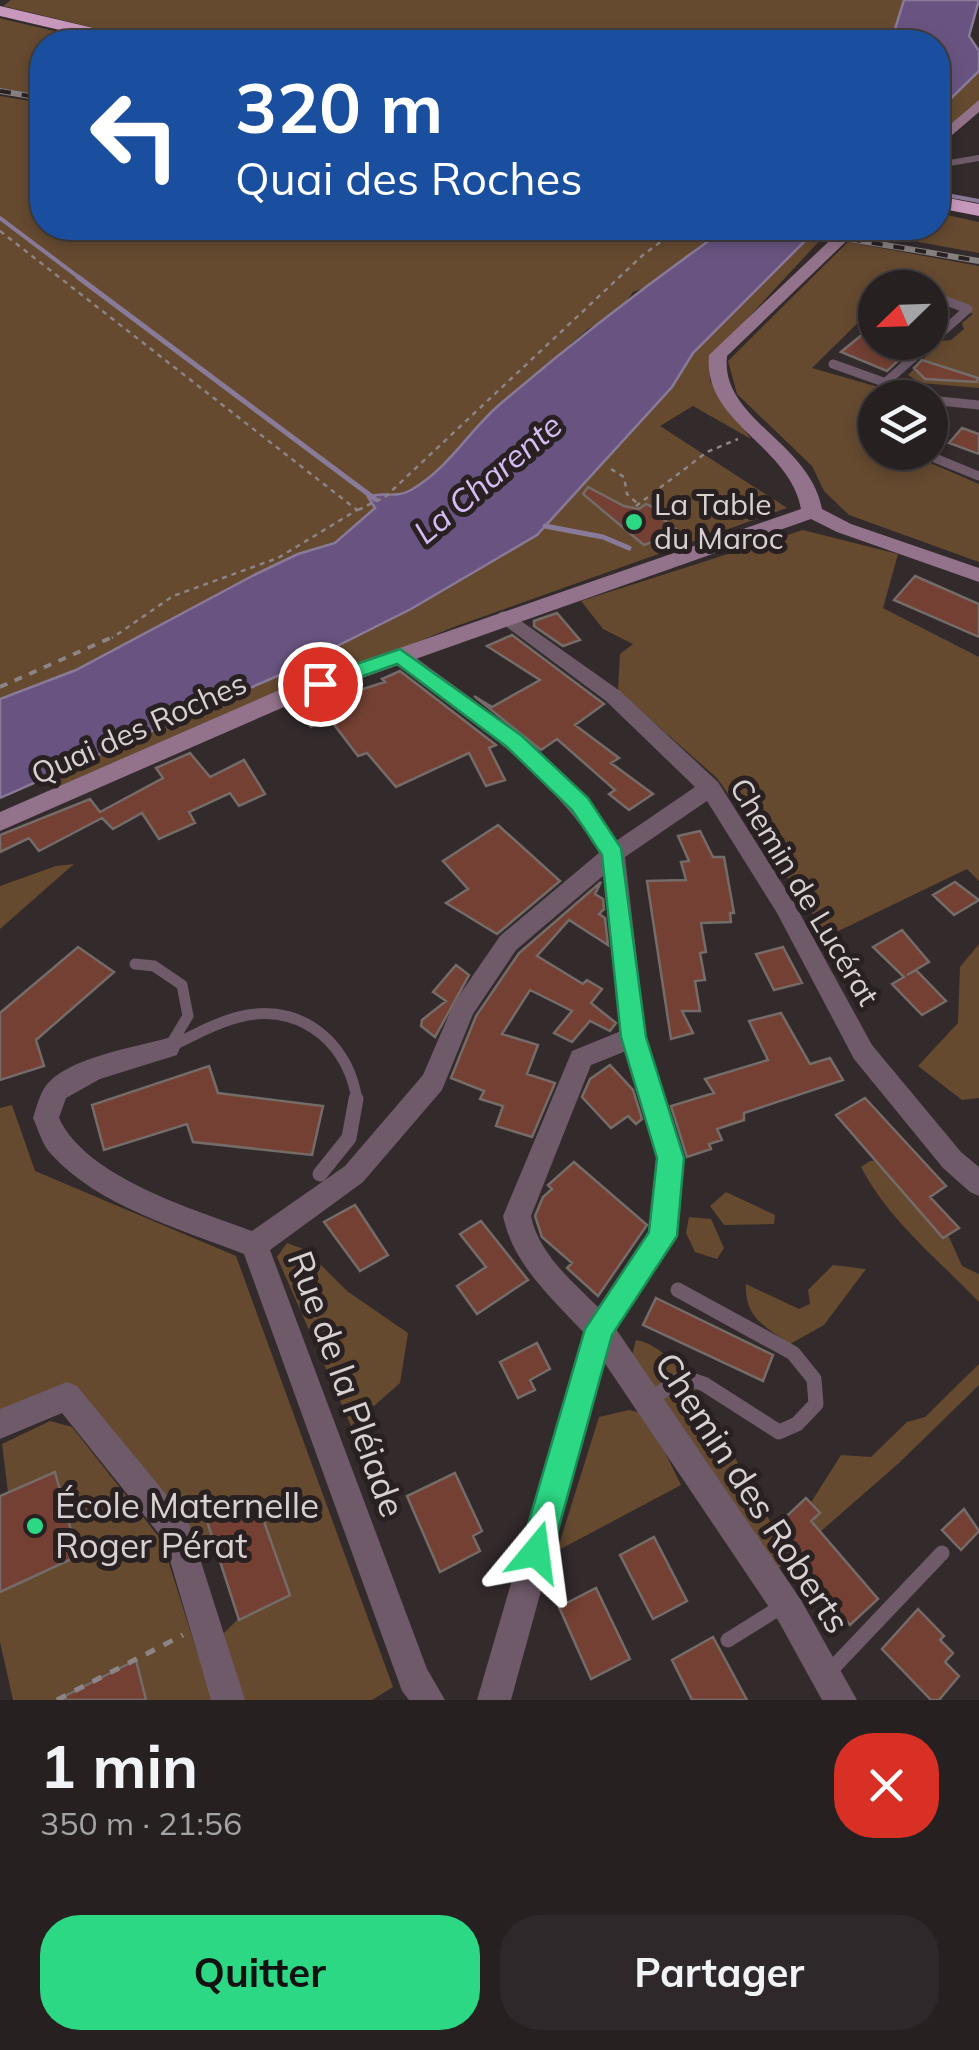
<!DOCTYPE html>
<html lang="fr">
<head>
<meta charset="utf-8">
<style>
	:root { --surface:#262021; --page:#2e282a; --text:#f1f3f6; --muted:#a4a3a5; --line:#423e3f; --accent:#2cd884 }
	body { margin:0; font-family:Mulish,sans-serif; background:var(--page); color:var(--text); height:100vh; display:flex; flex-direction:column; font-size:38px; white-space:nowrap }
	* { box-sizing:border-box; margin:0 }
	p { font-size:32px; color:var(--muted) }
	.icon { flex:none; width:55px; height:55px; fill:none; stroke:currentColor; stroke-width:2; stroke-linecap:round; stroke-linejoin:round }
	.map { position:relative; height:1700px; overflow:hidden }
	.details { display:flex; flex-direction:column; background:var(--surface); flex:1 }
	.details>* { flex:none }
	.banner { position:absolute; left:30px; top:30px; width:920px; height:210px; border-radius:40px; box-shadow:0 5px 15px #0003,0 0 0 2px var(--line); background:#1a4fa0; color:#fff; overflow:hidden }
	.needle { width:65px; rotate:247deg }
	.controls { position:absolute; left:858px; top:270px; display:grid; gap:20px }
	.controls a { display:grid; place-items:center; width:90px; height:90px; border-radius:50%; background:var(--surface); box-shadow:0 5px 15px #0003,0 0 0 2px var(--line); font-size:50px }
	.pin { position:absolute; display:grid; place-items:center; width:85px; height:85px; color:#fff; margin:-42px; border:5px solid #fff; border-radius:50%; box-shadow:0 2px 10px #0007 }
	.me { position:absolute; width:110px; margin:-55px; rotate:16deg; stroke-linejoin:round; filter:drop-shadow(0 0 8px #0008) }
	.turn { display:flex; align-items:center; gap:35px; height:210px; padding:0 40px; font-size:45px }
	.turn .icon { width:130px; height:130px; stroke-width:2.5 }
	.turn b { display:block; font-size:70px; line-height:85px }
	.round { display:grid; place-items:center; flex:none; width:105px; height:105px; border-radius:40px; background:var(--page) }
	.overview { display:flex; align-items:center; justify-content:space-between; height:170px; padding:0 40px }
	h1 { font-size:60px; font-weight:700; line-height:75px }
	.button { display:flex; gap:20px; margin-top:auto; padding:20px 40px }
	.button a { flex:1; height:115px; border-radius:40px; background:var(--accent); color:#111; font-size:40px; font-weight:700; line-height:115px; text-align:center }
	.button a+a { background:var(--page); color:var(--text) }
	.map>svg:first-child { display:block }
	.green { fill:#654a30 }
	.water { fill:#695481; stroke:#8a7a99; stroke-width:2.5 }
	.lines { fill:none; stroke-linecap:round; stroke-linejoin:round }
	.stream-far1 { stroke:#8a7a99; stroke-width:4 }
	.stream { stroke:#8a7a99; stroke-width:5 }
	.building { fill:#734033; stroke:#756b68; stroke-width:2.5 }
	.path-far2 { stroke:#8c8486; stroke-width:2.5; stroke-dasharray:5 5; stroke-linecap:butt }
	.path-far1 { stroke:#8c8486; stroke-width:4; stroke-dasharray:8 8; stroke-linecap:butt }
	.path { stroke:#8c8486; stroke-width:5; stroke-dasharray:10 10; stroke-linecap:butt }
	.lane-far3 { stroke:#6e5a69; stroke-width:6 }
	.lane-far2 { stroke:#6e5a69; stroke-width:9 }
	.lane-far1 { stroke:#6e5a69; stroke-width:11 }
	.lane { stroke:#6e5a69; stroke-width:15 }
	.street { fill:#6e5a69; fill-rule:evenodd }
	.secondary { fill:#92738b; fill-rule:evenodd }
	.highway { fill:#c898bc; fill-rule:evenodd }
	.rail-casing { stroke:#878081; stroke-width:6 }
	.rail { stroke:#292022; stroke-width:4; stroke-dasharray:11; stroke-linecap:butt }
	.route { fill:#2cd884; stroke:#1d8c56; stroke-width:2.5 }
	.poi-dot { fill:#2cd884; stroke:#292022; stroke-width:4 }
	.labels { text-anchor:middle; stroke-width:10; stroke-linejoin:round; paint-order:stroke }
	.poi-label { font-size:30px; fill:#d7d1d2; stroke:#292022; text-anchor:start }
	.street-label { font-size:30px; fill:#d7d1d2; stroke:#292022 }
	.water-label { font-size:32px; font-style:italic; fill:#d6bcf5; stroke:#292022 }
	.near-street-label { font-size:35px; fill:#d7d1d2; stroke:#292022 }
	.near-poi-label { font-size:35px; fill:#d7d1d2; stroke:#292022; text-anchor:start }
</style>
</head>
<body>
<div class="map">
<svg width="979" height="1700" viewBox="0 0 979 1700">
	<rect width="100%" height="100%" fill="#332a2c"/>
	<path class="green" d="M11,0H904L891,42H153L3,6Z
		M0,18L7,20L102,42H42V95L0,88Z
		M979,71V104L938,143V111Z
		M0,96L42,103V228H727L658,283L633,292L618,313L588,329L494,410L444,469L406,493L368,497L375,508L335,543L254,575L76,670L0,699Z
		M938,213L979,222V253L858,231L861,228H938Z
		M810,235L823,237L709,360L710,381L751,439L693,406L660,426L787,508L454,627L61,786L39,781L275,677L411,609L537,535L672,387L693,353Z
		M848,242L979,266V388L920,383L908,375L941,341L951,340L964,329L962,323L973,314L930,292V288L918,287L915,284L920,277L909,273L894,287L875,288V306L812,368L913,397L875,398V452L907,453L979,484V562L849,515L824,491L812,466L737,394L728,361Z
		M803,530L898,554L883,608L979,657V881L967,869L828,936L717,778L618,691L620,654L633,644L603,629L581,601Z
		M74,864L0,929V886L56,866Z
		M979,944V1098L962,1100L918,1066L958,1023L960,967Z
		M12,1105L35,1171L236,1256L393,1687L372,1700H240L223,1634L238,1619L214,1544L199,1551L67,1386L0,1412V1108Z
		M890,1160L945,1228L962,1266L979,1274V1302C938,1259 889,1221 861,1167L870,1161Z
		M726,1192L775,1215L774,1224L724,1225L710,1206Z
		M689,1217L711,1219L724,1248L717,1259L695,1252L686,1233Z
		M287,1243L306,1250L347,1291L408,1333L400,1383L351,1426L277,1257Z
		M833,1265L866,1269L824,1325L790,1344C765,1327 744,1317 746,1284L799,1309L810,1304L808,1290Z
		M636,1340C696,1350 742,1487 780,1535L803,1515L841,1455L871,1457L907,1422L925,1417L979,1364V1385L899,1463L773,1573L631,1359Z
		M629,1410L646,1414L681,1485L557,1551L599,1417Z
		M50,1421L72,1427L162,1541L212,1700H146L135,1660L57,1700H13L0,1642V1592L78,1556L56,1472L8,1492L2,1444Z"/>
	<path class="water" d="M904,0H979L969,36L979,51V71L938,111V42H891Z
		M727,228H818L693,353L672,387L537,535L411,609L275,677L0,798V699L76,670L254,575L298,554L335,543L375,508L368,497C380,491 396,499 411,490C449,468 467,433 499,405C574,341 647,284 727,228Z"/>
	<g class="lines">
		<path class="stream-far1" d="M941,194L979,201
			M0,218L81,279"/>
		<path class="stream" d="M78,277L375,499
			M545,526L603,537L629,548"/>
	</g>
	<path class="building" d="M875,324V342H918L887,371L841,352Z
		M922,360L978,378L977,382L925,379L914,368Z
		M962,428L979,434V454L949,443Z
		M588,487L624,506L639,509L646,504L664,512L659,516L686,537L665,546L657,540L644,545L583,494Z
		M915,576L979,604V637L894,600Z
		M557,613L580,640L563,646L534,626V621Z
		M512,635L604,704L575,725L619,758L611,763L653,794L629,810L609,794L615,790L557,739L541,750L474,696L492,707L540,680L487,646Z
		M400,671L496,745L489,748L505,780L486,786L469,753L396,787L367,753L358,756L329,718L311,727L298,710L385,682L382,679Z
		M190,753L210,777L244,760L265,794L239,806L230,793L189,812L195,823L159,839L142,813L113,829L102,818L39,851L29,838L0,852V835L90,799L100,812L163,778L156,768Z
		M498,825L560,881L497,934L446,903L468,889L443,861Z
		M700,831L713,857H724L734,913H730L731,922L701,923L706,952L700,953L705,980L695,981L700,1011H682L693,1033L671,1039L647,881L686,880L681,862L689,861L678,836Z
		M601,882L595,894L603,899L604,909L599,914L605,918L608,945L569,920L537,956L583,984L587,980L602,989L591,1003L616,1023L610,1031L590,1021L572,1042L554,1033L572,1011L530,990L502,1034L538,1045L527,1074L555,1083L532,1137L496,1126L503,1106L480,1099L484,1091L451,1078L476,1016L519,953Z
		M955,882L979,900L954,915L933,895Z
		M902,930L929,962L907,975L916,970L946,1001L922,1015L892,984L904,977L873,947Z
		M78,947L114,972L36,1040L44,1066L0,1080V1013Z
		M783,947L802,983L774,990L756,954Z
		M456,965L469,975L435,1037L421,1026L422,1020L446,1001L433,992Z
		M781,1013L810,1064L830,1058L843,1080L744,1113V1120L717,1129L722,1140L709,1144L711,1149L687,1157L671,1106L714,1093L705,1079L768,1060L749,1021Z
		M610,1065L633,1090L642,1119L636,1124L628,1116L611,1128L582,1097L590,1079Z
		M209,1066L218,1093L323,1106L312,1155L193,1142L187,1124L104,1150L92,1105Z
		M865,1098L946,1186L930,1197L959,1228L943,1238L836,1115Z
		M574,1162L647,1225L598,1296L567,1268L572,1263L542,1237L535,1216L543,1197L552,1189L548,1185Z
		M355,1205L388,1255L360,1271L324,1222Z
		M481,1221L528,1280L477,1314L457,1286L486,1267L460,1234Z
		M656,1298L773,1355L763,1381L643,1325Z
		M537,1343L550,1369L530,1380L535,1390L518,1398L500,1362Z
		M55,1472L78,1556L0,1592V1496Z
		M455,1473L482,1531L473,1536L480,1551L440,1572L407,1496Z
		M806,1498L820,1513L811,1521L878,1599L850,1625L802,1566L807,1562L775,1527Z
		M256,1499L290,1595L239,1620L207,1521Z
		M964,1509L979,1531L961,1550L942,1530Z
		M654,1537L687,1601L653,1619L620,1555Z
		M596,1588L630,1659L591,1679L559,1607Z
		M918,1609L944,1636L940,1640L953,1653L945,1662L959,1676L939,1700H931L882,1649Z
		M713,1637L747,1700H692L672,1660Z
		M136,1660L146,1700H57Z"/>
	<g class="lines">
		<path class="path-far2" d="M0,231L357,510L278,558L173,596L112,638
			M611,469L624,477L627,494L638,504
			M636,506L707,452L738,439
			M358,510L385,497L644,254L680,228"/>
		<path class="path-far1" d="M0,687L117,635"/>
		<path class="path" d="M57,1700L183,1635"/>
		<path class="lane-far3" d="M938,165L979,158"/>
		<path class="lane-far2" d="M904,286L909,288
			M833,364L928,398
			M886,382L968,309L930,295
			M930,400L979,405
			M930,400L934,406L930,415
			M920,452L979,476"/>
		<path class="lane-far1" d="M135,964L154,966L182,985L188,1016L171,1044
			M168,1048C194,1035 220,1020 248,1015C305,1005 351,1047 357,1102"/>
		<path class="lane" d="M320,1174L349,1138L356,1099
			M648,1401L683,1377L704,1384L779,1432L797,1424L816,1404L814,1379L793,1353L678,1290
			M728,1640L784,1605
			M828,1673L942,1553"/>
		<path class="street" d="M507,611L620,691L718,782L793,901L872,1045L961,1152L979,1167V1196L970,1192L943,1168L854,1059L777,913L707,801L625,857L646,1037L683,1158L677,1236L616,1329L801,1600L857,1700H822L779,1622L604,1362L511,1700H477L584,1333C551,1297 514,1266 503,1216L572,1051L621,1031L604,875L516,950L473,1014L442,1090L363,1182L270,1250L427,1669L445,1700H409L402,1691L244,1254C181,1229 97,1206 50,1153C42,1144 38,1129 33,1118C37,1106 40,1091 49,1082C73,1057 135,1047 168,1038L177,1041L180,1048L177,1055L100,1079L66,1098L59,1118C87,1178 193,1209 252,1231L345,1166L423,1075L454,1003L500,936L600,852C546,770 470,719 393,661L390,656L393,651H407C485,709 562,759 616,841L695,787L606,701L500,622L497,617L500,612ZM626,1051L657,1158L650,1232L598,1307C571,1280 539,1254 531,1216L591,1065Z
			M67,1382L77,1386L188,1521L245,1700H211L164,1540L62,1413L0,1439V1409Z"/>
		<path class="secondary" d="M979,100V112L938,147V135Z
			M843,228H860L727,356C720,419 809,441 822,509L851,524L979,568V582L837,532L811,519L300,700L0,831V812L284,688L801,509C790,445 702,423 709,355Z"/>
		<path class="highway" d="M0,6L136,38L138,42H111L0,16Z
			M938,196L979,204V216L938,208Z"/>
		<g class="rail-casing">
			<path id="rail" d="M0,91L42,98
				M785,228L979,261"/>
		</g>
		<use href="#rail" class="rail"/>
	</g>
	<path class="route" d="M400,649L522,736L588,798L621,848L646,1037L684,1158L677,1236L612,1335L552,1552L547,1563L536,1567L525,1563L520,1552L585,1329L649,1232L657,1158L621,1037L602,855L572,810L507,747L397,664L320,691L310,684L313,679Z"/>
	<g class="poi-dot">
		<circle cx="634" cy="522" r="10"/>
		<circle cx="35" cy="1526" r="10"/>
	</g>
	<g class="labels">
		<g class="poi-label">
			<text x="654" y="515">La Table<tspan x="654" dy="34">du Maroc</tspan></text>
		</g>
		<g class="street-label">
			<text transform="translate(139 729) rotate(-24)" y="10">Quai des Roches</text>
			<text transform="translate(804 892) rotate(59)" y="10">Chemin de Lucérat</text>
		</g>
		<g class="water-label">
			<text transform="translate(488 479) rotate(-40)" y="11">La Charente</text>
		</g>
		<g class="near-street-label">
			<text transform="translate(346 1384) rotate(70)" y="12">Rue de la Pléiade</text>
			<text transform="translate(752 1493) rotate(57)" y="12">Chemin des Roberts</text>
		</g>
		<g class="near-poi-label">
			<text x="55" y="1518">École Maternelle<tspan x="55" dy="40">Roger Pérat</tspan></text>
		</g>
	</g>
</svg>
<div class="controls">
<a><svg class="needle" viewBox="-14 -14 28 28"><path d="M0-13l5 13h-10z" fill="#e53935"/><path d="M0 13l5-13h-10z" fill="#a4a3a5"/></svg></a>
<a><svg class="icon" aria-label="layers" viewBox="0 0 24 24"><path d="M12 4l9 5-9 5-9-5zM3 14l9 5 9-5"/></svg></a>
</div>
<div class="pin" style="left:320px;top:684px;background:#d93025"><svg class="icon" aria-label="arrive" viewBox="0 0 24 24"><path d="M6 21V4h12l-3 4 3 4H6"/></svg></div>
<svg class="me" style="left:536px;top:1552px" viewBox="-20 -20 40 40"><path d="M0-17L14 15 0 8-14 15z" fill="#2cd884" stroke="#fff" stroke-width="4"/></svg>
<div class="banner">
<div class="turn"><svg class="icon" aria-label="left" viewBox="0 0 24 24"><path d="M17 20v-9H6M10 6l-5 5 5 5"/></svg><div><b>320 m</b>Quai des Roches</div></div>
</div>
</div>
<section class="details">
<div class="overview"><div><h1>1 min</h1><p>350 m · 21:56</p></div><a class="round" style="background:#d93025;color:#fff"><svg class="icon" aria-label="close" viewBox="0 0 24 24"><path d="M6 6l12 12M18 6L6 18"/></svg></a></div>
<div class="button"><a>Quitter</a><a>Partager</a></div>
</section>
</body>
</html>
